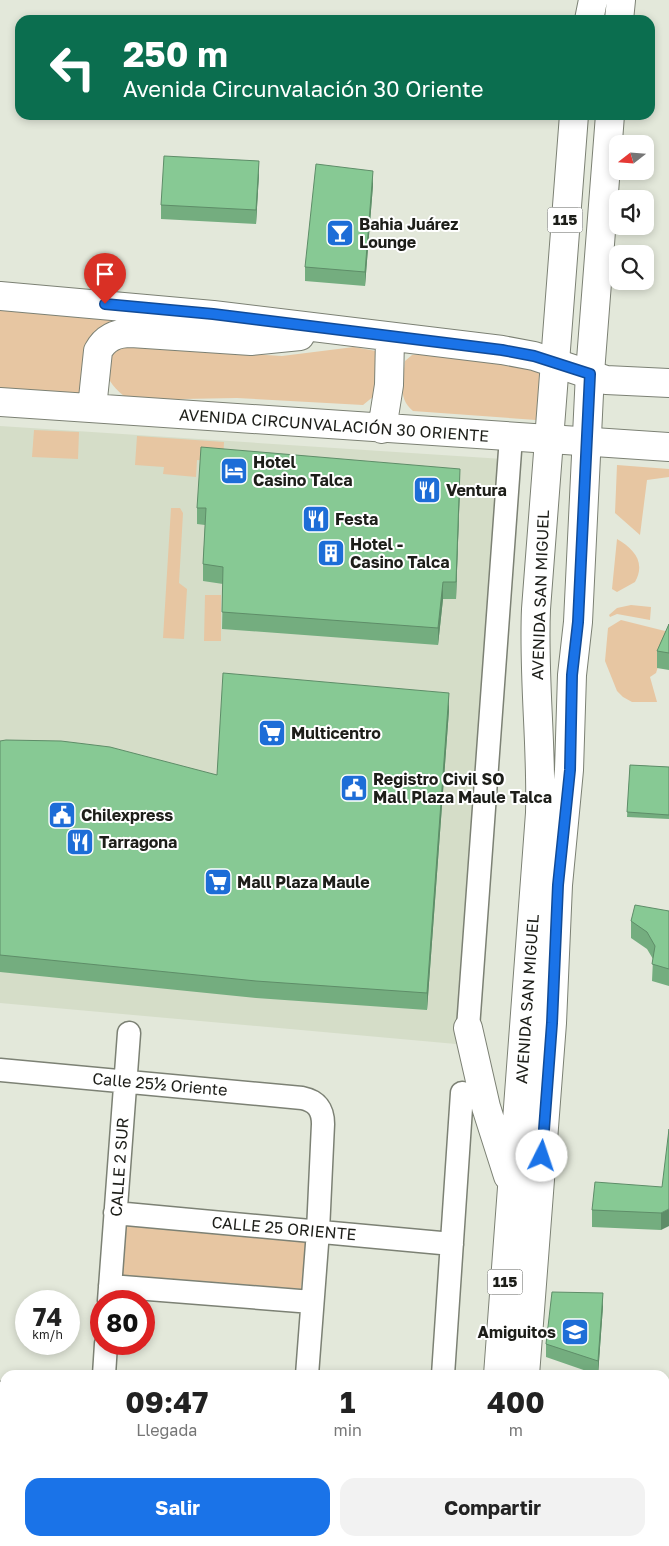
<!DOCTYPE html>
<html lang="es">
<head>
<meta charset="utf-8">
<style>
	:root { --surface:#fff; --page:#f2f2f2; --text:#222; --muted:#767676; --accent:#1a73e8 }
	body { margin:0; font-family:"Golos Text",sans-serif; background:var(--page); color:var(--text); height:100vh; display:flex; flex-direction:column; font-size:19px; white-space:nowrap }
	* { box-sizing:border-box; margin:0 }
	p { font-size:16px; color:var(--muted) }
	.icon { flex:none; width:28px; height:28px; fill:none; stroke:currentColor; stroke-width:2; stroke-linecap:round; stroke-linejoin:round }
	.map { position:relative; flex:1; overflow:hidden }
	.side { position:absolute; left:0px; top:1370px; width:670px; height:176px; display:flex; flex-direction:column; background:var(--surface); border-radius:15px 15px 0 0; box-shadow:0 2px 8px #0003 }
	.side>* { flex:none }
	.banner { position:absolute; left:15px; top:15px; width:640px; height:105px; border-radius:15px; box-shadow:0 2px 8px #0003; background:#0b6e4f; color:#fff; overflow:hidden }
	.needle { width:32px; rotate:253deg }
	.buttons { position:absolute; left:609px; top:135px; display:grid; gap:10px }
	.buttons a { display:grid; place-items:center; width:45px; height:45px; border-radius:10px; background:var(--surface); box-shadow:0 2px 8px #0003; font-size:25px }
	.speed { position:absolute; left:15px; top:1290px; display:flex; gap:10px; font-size:25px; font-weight:700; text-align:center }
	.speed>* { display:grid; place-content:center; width:65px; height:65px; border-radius:50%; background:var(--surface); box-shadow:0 2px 8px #0003; line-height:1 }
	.speed small { font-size:12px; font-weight:400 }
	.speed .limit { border:8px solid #d22; background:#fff; color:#111 }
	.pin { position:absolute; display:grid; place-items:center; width:42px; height:42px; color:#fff; margin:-51px -21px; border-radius:50% 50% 50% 0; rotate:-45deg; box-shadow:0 0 5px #0007 }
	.pin .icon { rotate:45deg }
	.me { position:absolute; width:55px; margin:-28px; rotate:4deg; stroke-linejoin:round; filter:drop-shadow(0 0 4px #0008) }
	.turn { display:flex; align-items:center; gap:18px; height:105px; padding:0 25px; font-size:22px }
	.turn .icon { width:65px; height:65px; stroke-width:2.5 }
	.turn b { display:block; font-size:35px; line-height:42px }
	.eta { display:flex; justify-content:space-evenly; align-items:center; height:85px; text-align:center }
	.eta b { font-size:30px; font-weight:700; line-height:35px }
	.action { display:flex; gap:10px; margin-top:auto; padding:10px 25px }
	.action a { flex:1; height:58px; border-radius:15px; background:var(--accent); color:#fff; font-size:20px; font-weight:700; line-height:58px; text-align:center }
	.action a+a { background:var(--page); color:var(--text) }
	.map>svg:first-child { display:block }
	.built { fill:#d5ddc8 }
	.green { fill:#e7c6a2 }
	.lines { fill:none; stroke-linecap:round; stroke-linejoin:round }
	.street-casing { stroke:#7c8174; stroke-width:25 }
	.secondary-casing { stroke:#7c8174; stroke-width:30 }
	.highway-casing { stroke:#7c8174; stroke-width:30 }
	.street { stroke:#fff; stroke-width:22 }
	.secondary { stroke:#fff; stroke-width:28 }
	.highway { stroke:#fff; stroke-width:28 }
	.wall { fill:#74ad7f }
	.shaded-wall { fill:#5e8d68 }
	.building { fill:#87c994; stroke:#5e8d68 }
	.route-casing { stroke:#114b97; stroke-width:12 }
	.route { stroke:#1a73e8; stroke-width:9 }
	.labels { text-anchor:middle; stroke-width:4; stroke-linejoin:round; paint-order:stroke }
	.shield { fill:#fff; stroke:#61625e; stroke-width:1 }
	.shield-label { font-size:15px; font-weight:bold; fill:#1d1e19 }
	.poi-label { font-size:16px; font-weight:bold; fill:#1d1e19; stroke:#fff; text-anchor:start }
	.street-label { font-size:16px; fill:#1d1e19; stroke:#fff }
</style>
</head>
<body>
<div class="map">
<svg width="669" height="1546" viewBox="0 0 669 1546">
	<rect width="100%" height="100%" fill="#e3e8da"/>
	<path class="built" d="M0,426L503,459L456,1044L0,1003Z"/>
	<path class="green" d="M0,307L146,317L89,342C84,360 84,380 77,398L0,392Z
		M131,346L282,356L354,347L376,351L374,396L363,405L237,398L129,400C108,384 98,370 116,347Z
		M420,354L510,364L542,371L536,420L413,411C397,398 403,380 405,361L412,355Z
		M34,430L79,432L78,459L32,457Z
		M137,436L224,442L223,462L197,460L196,477L163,474L164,467L135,465Z
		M617,465L669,469V477L647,480L640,535L615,513Z
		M171,508H180L183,513L179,583L187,589L184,639L163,638Z
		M617,539C634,549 646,562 635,582L617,592L612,589Z
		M205,595H221V641H204Z
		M631,605L651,607L650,620L617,614L610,617L609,615L617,608Z
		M621,620L669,632L656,673L650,677L657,702H632L623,697L617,691L605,661L608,628Z
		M123,1225L306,1241L301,1289L120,1275Z"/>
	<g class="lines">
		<g class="street-casing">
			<path id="street" d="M468,1028L511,437
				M0,1070L302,1098C317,1101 323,1110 323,1124L318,1231L307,1375
				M115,1213L452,1244
				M110,1286L312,1302
				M109,1301L129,1033
				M104,1375L106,1344
				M443,1375L462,1093
				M0,1393H5
				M0,1531H5
				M107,1541L154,1546
				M295,1546V1541
				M432,1546V1541"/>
		</g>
		<g class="secondary-casing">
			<path id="secondary" d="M0,296L213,315L502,350L534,356L606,380L669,383
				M0,402L669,447
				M92,408L98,351C105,338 116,333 131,333L251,341L300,336
				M382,429L389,385L390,338"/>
		</g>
		<g class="highway-casing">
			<path id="highway" d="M589,20L593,0
				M619,20L621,0
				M468,1028L486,1107L508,1176
				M498,1375L540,813C542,745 533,678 536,609L574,115
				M525,1375L552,1023L558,885L569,770L572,675L578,622L590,373L610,115
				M484,1546V1541
				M514,1546V1541"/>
		</g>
		<use href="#street" class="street"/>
		<use href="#secondary" class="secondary"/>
		<use href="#highway" class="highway"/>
	</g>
	<path class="wall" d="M259,174L256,224L161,219V205Z
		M373,185L365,286L305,281V267Z
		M460,486L456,599H443L438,645L222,629L223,584L203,581V564L205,525L197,524V508Z
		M669,624V670L657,668V651Z
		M449,710L427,1010L256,998L0,972V741L217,775Z
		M630,765L669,767V819L627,817Z
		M669,911V986L652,981L653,959L647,949L631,938V921Z
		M662,1187L661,1230L592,1227V1210Z
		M603,1306L598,1375L546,1357V1344Z"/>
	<path class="shaded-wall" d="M259,161V174L256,224V210Z
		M373,171V185L365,286V272Z
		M460,469V486L456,599V582Z
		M443,582V599L438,645V628Z
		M449,693V710L427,1010V993Z
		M669,1209V1226L661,1230V1213Z
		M603,1293V1306L598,1375V1361Z"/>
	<path class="building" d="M164,156L259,161L256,210L161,205Z
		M316,164L373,171L365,272L305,267Z
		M201,447L460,469L456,582H443L438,628L222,612L223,567L203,564L206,508H197Z
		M669,624V653L657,651Z
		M223,673L449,693L427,993L256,981L0,955V741L6,740L61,741L110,747L217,775Z
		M630,765L669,767V815L627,812Z
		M635,905L669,911V969L652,964L655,946L647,932L631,921Z
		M669,1129V1209L661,1213L592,1210L595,1182L662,1187Z
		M552,1292L603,1293L598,1361L546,1344Z"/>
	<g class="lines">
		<g class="route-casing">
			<path id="route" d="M105,304L213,314L502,350L534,356L590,374L578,622L572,675L570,770L558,885L552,1023L542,1156"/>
		</g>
		<use href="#route" class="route"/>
	</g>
	<defs>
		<g id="bar-square" transform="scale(1.4375)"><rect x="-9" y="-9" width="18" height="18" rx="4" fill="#1d6dd7" stroke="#fff"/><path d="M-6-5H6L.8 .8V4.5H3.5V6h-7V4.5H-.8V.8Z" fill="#fff"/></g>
		<g id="hotel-square" transform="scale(1.4375)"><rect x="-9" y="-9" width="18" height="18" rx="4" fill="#1d6dd7" stroke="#fff"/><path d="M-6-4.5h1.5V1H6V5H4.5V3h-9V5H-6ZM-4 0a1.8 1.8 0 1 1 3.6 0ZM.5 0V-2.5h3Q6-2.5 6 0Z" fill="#fff"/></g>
		<g id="restaurant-square" transform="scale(1.4375)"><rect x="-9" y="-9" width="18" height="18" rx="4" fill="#1d6dd7" stroke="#fff"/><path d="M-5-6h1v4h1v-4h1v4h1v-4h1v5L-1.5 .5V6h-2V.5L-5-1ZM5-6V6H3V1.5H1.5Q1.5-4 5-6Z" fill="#fff"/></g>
		<g id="building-square" transform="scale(1.4375)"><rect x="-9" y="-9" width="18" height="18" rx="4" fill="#1d6dd7" stroke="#fff"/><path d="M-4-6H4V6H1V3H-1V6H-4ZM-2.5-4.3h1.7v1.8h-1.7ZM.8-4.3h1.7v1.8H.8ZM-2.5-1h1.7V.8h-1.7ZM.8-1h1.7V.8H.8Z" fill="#fff"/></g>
		<g id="supermarket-square" transform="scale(1.4375)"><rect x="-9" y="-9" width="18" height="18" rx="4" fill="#1d6dd7" stroke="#fff"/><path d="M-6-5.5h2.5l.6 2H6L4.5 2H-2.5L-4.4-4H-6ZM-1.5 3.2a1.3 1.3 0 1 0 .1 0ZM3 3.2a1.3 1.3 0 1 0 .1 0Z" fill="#fff"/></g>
		<g id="civic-square" transform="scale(1.4375)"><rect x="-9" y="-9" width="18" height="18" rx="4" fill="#1d6dd7" stroke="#fff"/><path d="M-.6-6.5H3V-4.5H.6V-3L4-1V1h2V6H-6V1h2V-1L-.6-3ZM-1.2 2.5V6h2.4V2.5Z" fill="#fff"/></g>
		<g id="school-square" transform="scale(1.4375)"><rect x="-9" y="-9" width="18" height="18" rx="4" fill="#1d6dd7" stroke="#fff"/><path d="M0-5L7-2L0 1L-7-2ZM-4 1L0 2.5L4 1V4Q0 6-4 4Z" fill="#fff"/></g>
	</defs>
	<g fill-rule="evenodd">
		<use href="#bar-square" x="340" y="233"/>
		<use href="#hotel-square" x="234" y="471"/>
		<use href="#restaurant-square" x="427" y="490"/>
		<use href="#restaurant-square" x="316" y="519"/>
		<use href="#building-square" x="331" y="553"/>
		<use href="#supermarket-square" x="272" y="733"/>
		<use href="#civic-square" x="354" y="788"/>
		<use href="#civic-square" x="62" y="815"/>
		<use href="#restaurant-square" x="80" y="842"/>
		<use href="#supermarket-square" x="218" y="882"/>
		<use href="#school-square" x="575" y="1332"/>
	</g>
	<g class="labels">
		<g class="shield">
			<rect x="547.5" y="207.5" width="35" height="25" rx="4"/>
			<rect x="487.5" y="1269.5" width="35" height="25" rx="4"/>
		</g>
		<g class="shield-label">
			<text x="565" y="225">115</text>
			<text x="505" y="1287">115</text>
		</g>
		<g class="poi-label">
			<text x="359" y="230">Bahia Juárez<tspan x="359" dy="18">Lounge</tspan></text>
			<text x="253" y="468">Hotel<tspan x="253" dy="18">Casino Talca</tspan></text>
			<text x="446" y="496">Ventura</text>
			<text x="335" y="525">Festa</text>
			<text x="350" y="550">Hotel -<tspan x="350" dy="18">Casino Talca</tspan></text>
			<text x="291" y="739">Multicentro</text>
			<text x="373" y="785">Registro Civil SO<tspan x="373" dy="18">Mall Plaza Maule Talca</tspan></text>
			<text x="81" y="821">Chilexpress</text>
			<text x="99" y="848">Tarragona</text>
			<text x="237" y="888">Mall Plaza Maule</text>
			<text x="556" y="1338" text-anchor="end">Amiguitos</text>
		</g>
		<g class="street-label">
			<text transform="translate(334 425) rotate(4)" y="6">AVENIDA CIRCUNVALACIÓN 30 ORIENTE</text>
			<text transform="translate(540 595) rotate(-88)" y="6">AVENIDA SAN MIGUEL</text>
			<text transform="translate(527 999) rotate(-86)" y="6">AVENIDA SAN MIGUEL</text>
			<text transform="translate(160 1084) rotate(5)" y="6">Calle 25½ Oriente</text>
			<text transform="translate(119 1167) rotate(-86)" y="6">CALLE 2 SUR</text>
			<text transform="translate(284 1228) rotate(5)" y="6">CALLE 25 ORIENTE</text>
		</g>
	</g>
</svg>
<div class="buttons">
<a><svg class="needle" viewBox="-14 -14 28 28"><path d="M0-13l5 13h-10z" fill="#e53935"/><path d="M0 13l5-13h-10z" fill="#767676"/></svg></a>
<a><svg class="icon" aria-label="sound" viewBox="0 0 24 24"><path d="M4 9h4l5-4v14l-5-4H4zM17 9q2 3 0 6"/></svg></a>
<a><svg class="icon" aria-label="search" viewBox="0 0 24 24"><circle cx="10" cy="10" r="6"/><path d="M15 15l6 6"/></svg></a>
</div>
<div class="speed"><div>74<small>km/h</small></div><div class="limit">80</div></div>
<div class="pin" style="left:105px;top:304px;background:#d93025"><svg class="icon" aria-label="arrive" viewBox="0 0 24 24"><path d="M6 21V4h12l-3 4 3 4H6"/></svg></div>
<svg class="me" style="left:542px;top:1156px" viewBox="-20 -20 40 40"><circle r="19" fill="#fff"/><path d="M0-13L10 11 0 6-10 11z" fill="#1a73e8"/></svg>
<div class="banner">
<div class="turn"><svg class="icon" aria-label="left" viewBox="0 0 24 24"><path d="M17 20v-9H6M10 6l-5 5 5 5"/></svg><div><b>250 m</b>Avenida Circunvalación 30 Oriente</div></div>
</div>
<section class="side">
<div class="eta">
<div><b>09:47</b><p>Llegada</p></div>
<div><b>1</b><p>min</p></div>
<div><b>400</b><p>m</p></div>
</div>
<div class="action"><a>Salir</a><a>Compartir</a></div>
</section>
</div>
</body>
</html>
